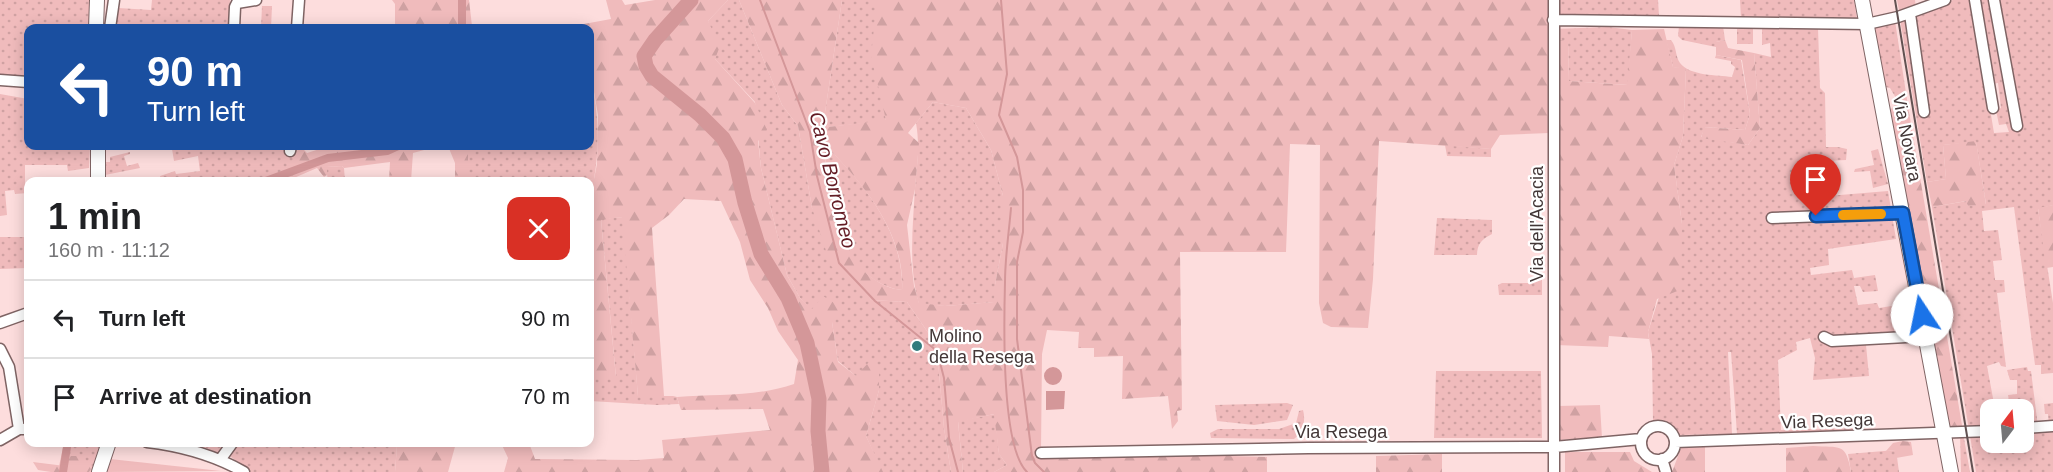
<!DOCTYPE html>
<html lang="en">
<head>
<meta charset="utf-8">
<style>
	:root { --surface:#fff; --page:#f6f6f6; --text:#202124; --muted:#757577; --line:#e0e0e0 }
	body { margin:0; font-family:Helvetica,sans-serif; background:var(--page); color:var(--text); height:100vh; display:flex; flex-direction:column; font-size:22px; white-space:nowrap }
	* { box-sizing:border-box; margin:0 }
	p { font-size:20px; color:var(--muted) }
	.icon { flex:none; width:33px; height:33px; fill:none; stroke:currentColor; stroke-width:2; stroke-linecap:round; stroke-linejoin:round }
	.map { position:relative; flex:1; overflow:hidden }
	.panel { position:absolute; left:24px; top:177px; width:570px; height:270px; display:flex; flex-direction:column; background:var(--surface); border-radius:12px; box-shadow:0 3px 15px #0003 }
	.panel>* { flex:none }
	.top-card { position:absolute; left:24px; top:24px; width:570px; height:126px; border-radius:12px; box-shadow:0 3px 15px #0003; background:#1a4fa0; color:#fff; overflow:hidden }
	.needle { width:39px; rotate:16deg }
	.fabs { position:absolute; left:1980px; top:399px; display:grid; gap:12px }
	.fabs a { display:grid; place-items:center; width:54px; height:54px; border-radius:12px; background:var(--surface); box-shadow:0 3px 15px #0003; font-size:30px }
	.pin { position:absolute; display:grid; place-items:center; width:51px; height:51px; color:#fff; margin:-62px -26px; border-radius:50% 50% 50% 0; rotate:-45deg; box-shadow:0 0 6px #0007 }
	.pin .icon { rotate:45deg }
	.me { position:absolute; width:66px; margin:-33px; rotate:349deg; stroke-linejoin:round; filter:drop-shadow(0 0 4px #0008) }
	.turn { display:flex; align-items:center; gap:21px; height:126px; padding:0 24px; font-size:27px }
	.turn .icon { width:78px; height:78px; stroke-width:2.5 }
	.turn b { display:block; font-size:42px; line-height:51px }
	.round { display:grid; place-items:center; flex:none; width:63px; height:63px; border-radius:12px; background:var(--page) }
	.headline { display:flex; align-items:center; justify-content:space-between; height:102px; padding:0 24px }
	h1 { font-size:36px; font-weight:700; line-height:45px }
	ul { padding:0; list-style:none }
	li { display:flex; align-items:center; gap:18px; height:78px; padding:0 24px; border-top:2px solid var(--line) }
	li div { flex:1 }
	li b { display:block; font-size:22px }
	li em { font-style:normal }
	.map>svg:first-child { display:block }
	.grass { fill:url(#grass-dots) }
	.forest { fill:url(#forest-firs); fill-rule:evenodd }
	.pitch { fill:#f0bbbc }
	.water { fill:#d49799 }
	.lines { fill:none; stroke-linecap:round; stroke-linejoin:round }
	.stream { stroke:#d49799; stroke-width:2 }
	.canal { stroke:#d49799; stroke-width:8 }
	.river { stroke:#d49799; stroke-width:15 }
	.minor-casing { stroke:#7f6464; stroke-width:13 }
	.major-casing { stroke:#7f6464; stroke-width:16 }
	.minor { stroke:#fff; stroke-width:10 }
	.major { stroke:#fff; stroke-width:14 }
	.rail { stroke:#625252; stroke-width:2 }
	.route-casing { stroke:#114b97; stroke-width:15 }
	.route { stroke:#1a73e8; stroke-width:10 }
	.slow { stroke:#f59e0b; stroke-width:10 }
	.poi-dot { fill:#327b7d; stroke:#fff; stroke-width:2 }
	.labels { text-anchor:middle; stroke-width:4.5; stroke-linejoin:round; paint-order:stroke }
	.street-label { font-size:18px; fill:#433737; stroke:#fff }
	.poi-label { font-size:18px; fill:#433737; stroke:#fff; text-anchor:start }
	.water-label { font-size:20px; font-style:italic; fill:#631b24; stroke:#fff }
</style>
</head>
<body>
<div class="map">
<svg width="2053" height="472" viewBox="0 0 2053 472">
	<defs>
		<pattern id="grass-dots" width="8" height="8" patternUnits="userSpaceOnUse" patternTransform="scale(1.5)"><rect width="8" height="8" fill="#f0bbbc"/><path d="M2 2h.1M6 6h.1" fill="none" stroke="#cfa1a2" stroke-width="1.8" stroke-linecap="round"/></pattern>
		<pattern id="forest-firs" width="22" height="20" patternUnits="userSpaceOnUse" patternTransform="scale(1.5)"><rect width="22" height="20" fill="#f0bbbc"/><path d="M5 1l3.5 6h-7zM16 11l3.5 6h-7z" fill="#cfa1a2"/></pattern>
	</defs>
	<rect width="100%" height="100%" fill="#fddddd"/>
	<path class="grass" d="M0,0H94L93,28H28V78L0,76Z
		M152,0H230L229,28H116L118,8L151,10Z
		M728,0H739L782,105L798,126L812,208L871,300L907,302L940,350L938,361L944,428L951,472H882L866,436L879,390L857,377L838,361L832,322L812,310L800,298L787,275L761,168L755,102L715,59L708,21Z
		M842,0H877L886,121L828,127L824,119Z
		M1554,0H1658L1659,16L1553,17Z
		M1740,0H1854L1857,19V21L1741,19Z
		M1953,0H1972L1994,133L2009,132L2006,124L1999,125L1996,110L2001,108L1998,83L1991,84L1977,0H1992L2015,130H2022L1997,0H2053V205L2038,209L2053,303V373L2041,374V365H2035L2014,207L1982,211L1984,231L1998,230L2002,260L1993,261L1995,280H2004L2005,292L1997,293L2006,367L2001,366L1999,362L1987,366L1995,409L1990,410V442H2024V428L2028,427L2027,406L2010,407L2008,395L2017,394V380H2010L2007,370L2027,367L2028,371H2031L2038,427L2049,426L2048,414H2045L2044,404L2053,403V472H1976L1932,207L1967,201L1968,206L1986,204L1976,142L1943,145L1946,179L1927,182L1900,19Z
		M262,6H272L271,28H261Z
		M1895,21L1908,106L1900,108L1887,120V113L1897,103L1896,98L1890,88L1881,86L1872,39H1877V36L1873,33V26Z
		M1679,26H1723L1725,40L1716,42V47L1682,40L1678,36Z
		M1762,26L1818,28L1820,88L1825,93L1826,147H1838L1847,149L1846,160L1826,161L1828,196L1888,191L1896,239L1828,249L1829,265L1810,268L1811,275L1852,270L1854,278L1875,275L1878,291L1863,292L1860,286H1854L1858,305L1877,303L1879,308L1910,303L1915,334L1913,342L1866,345L1869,376L1813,380L1815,358L1810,338L1796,342L1797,350L1778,360L1781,430L1864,428L1862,433L1781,436L1777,433L1737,434L1731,352H1728L1732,434L1677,435L1665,424L1653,422L1652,354L1648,332L1682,224L1674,165L1683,136L1686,69L1673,67L1666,40H1671C1677,47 1675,56 1680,63C1690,76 1717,75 1732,77L1735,67L1731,64V61L1715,58L1716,55L1741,60L1750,114L1745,130L1705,127L1701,137L1748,145L1760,128L1754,53L1771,57L1770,43L1762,45Z
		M1608,27L1632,30L1628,85L1569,81L1568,40H1553V29Z
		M1737,29H1753V44H1737Z
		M590,69C597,108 601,139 594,179L468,182V146H590Z
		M0,94L28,99V146H90L89,168L68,171L67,165H25V189L28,190V193L15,194L14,190L5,191L7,215L0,216Z
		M933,102L966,108L991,150L1003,196V243L995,285V302L945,306L919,304C908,267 913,225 915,188C917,165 920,145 916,123Z
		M1445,145L1491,149V157L1447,156Z
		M176,146H285L286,152L298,146L294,151L295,168L256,181L205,182L196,180L195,181H161L160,176L175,171L176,174L200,171L198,156L174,161L172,149L177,147Z
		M1878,149L1888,184L1873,188L1870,171L1854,172L1855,169L1874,165L1871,151Z
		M830,150C867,187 904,235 902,290C881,288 858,271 848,252C834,224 834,183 823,153Z
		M130,152V154L124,156L127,166L138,163L140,168L105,175L106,162H110V157Z
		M342,166L344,168L345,181H328L326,167Z
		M623,217L638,396H673L677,397L679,404L657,405L590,401V322L616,377L601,219Z
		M1437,218L1492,220V234C1482,239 1477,244 1477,255H1434Z
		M0,237H28V268L0,269Z
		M1542,277V295H1499L1498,285L1502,283H1531L1532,278Z
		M1436,371H1541L1542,438H1434Z
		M1287,403L1293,405L1287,420L1254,425L1217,421L1215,405Z
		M1303,410C1306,421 1303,432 1294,439L1211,438L1210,433L1218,429H1279L1296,423L1299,411Z
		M995,414L999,454L1007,465L994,472H963L958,421Z
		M1960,433H1963L1970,472H1961Z
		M391,442L397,445L395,472H250L230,456L239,443Z
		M64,443H102L91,472H89L91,468L59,466Z
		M193,443H228L219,454L197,450L192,444Z
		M1896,450L1899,472H1851L1848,454Z"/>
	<path class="forest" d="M392,0H469L472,26L557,28H395V4Z
		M606,0H622L625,5L655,0H728L708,21L720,46L715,59L755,103L767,130L758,141L761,168L787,275L800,298L812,309L823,296L841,307L832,322L838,362L856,376L871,360L879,366V390L866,436L883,472H504L508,458L501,443H529L535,459L637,460L664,458L662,440L770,430L763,409L681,410L677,397C716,394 757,397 794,384L798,360L778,331L768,308L750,280L740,242L721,201L684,199L669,215L652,228L664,396H638L622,217L601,220L616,378L594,377L590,338V182L552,181L594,179L597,164L598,115L590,69V28H562L611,19Z
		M739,0H842L824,119L828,127L886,120L871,56L877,0H1551L1549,133L1500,135L1491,149L1379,141L1373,279L1368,328L1331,327L1323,323L1319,303L1320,145L1290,144L1286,252H1180L1182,410L1177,411L1178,421L1172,429L1168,396L1122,399L1123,356L1094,357V348H1078L1079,332L1047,330L1042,354L1041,451L1267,457V472H994L1007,465L999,454L994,414L958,422L963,472H951L944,428L938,361L940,350L907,302L871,300L831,266L812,208L798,126L782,105ZM933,102L966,108L991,150L1003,196V243L995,285L994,302L945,306L919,303L914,286L907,225L915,189L919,143L908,133ZM830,150C866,187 905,235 902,290C893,289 888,287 880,283C833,257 838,198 823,153Z
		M1897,0H1915L1916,9L1900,15Z
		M1664,29L1673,67L1686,68L1683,136L1674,165L1682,224L1680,290L1657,299L1648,332L1649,339L1609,336L1608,347L1556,345L1558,40H1568L1569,81L1627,85L1632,30Z
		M1725,40L1728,48L1754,53L1760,128L1748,145L1701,138L1704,127L1745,130L1750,114L1742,60L1716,55V42Z
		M1908,106L1963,431L1949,427L1887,120L1900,108Z
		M1976,141L1986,205L1968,206L1966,201L1932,207L1927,182L1946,179L1943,145Z
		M329,146H439L413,153L411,181H389L390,162L344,168L342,166L327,167V175L324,177L317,168L287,181L256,182L294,168V151L303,149L307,153Z
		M448,146H468V181H455V163Z
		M2053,205V267L2046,268L2038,208Z
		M1600,405L1602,438L1559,440L1558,406Z
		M1903,441L1911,442L1913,455L1896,458V450L1886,451L1893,443Z
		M391,443H456L448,472H395L397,445Z
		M1813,446C1840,448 1846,442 1851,472H1786V448Z
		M1705,447V472H1672L1681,448Z
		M1565,452H1630L1634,461L1652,472H1565Z
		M1442,454V472H1376V456Z
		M68,456H83L91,469L89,472H51L38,470L33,462L65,466Z"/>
	<path class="pitch" d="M110,459L221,471L105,472Z"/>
	<path class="water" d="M1044 376a9 9 0 1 1 18 0a9 9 0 1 1-18 0Z
		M1046,391H1065L1064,409L1046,410Z"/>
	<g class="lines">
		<path class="stream" d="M760,0L810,132L817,176L839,263L875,301L937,351L944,378L949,438L958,472
			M1001,0L1007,74L999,115L1017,157L1023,190V232L1017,262V339L1032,456L1035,463L1044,472
			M1011,208C1009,232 1005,257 1005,282C1004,319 1001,447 1027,472"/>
		<path class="canal" d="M462,28V0
			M263,182L328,158L387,151L398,146
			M63,472L67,447"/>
		<path class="river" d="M691,0L655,40L644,56L646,66L652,76L700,115L723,138L735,159L745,203L761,254L788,298L807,343L819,399L818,431L822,472"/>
		<g class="minor-casing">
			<path id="minor" d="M1554,0V472
				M1975,0L1993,108
				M1994,0L2017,126
				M1910,14L1924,112
				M1553,20L1867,24L1898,17L1945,0
				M110,28L114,0
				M234,28L235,7L237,3L256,0
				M297,28L299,0
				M0,80L28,82
				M290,151L291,146
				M1772,218L1903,213
				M0,323L28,313
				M1824,337L1832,341L1925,336
				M0,349L9,367L19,429
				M1641 443a17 17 0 1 1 34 0a17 17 0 1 1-34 0Z
				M2024,428L2053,426
				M0,440L19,429H28
				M147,442C182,446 214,455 244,472
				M1675,442L1990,431
				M1041,453L1308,448L1554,447L1641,439
				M1662,459L1666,472
				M220,460L233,442"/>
		</g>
		<g class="major-casing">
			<path id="major" d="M1862,0L1951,472
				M96,28L97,0
				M98,146V182
				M99,472L109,442"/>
		</g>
		<use href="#minor" class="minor"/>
		<use href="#major" class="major"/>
		<path class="rail" d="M1895,0L1973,472"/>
	</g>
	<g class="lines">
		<g class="route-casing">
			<path id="route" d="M1816,216L1903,213L1922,315"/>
		</g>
		<use href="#route" class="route"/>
		<path class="slow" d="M1843,215L1881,214"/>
	</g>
	<circle class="poi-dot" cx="917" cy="346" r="6"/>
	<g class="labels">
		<g class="street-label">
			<text transform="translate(1907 138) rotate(79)" y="6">Via Novara</text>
			<text transform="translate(1537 224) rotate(-90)" y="6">Via dell'Acacia</text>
			<text transform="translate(1827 421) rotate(-2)" y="6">Via Resega</text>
			<text x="1341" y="438">Via Resega</text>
		</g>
		<g class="poi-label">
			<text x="929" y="342">Molino<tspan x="929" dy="21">della Resega</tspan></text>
		</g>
		<g class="water-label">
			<text transform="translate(833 180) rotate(76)" y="7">Cavo Borromeo</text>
		</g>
	</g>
</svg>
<div class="fabs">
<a><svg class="needle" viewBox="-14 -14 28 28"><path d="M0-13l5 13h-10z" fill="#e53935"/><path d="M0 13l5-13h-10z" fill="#757577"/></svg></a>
</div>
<div class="pin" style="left:1816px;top:216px;background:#d93025"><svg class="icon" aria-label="arrive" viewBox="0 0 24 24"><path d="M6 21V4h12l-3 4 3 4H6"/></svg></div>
<svg class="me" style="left:1922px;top:315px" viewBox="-20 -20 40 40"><circle r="19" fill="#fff"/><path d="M0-13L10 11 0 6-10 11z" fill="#1a73e8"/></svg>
<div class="top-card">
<div class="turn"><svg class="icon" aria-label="left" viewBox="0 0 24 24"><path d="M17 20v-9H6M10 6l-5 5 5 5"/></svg><div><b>90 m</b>Turn left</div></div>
</div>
<section class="panel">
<div class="headline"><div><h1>1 min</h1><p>160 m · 11:12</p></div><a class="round" style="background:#d93025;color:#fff"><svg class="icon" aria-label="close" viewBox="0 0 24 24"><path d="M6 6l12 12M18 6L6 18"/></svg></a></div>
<ul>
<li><svg class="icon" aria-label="left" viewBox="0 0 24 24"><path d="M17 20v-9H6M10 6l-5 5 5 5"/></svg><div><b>Turn left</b></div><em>90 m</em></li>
<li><svg class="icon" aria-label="arrive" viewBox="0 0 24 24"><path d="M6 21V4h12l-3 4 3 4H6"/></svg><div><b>Arrive at destination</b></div><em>70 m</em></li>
</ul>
</section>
</div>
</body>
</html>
